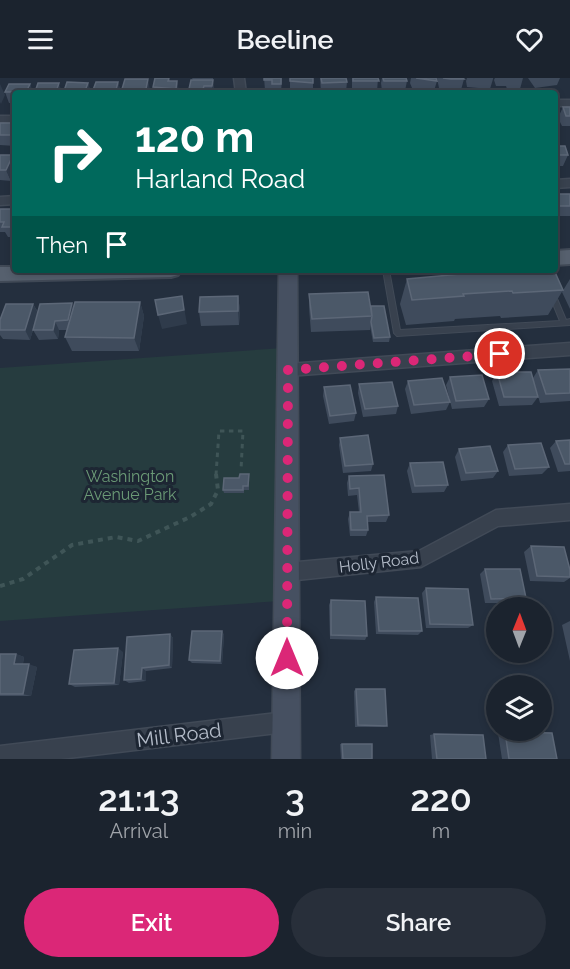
<!DOCTYPE html>
<html lang="en">
<head>
<meta charset="utf-8">
<style>
	:root { --surface:#1b232e; --page:#282f3a; --text:#f1f3f6; --muted:#a0a4aa; --line:#39404a; --accent:#db2777 }
	body { margin:0; font-family:Raleway,sans-serif; background:var(--page); color:var(--text); height:100vh; display:flex; flex-direction:column; font-size:22px; white-space:nowrap }
	* { box-sizing:border-box; margin:0 }
	p { font-size:20px; color:var(--muted) }
	.icon { flex:none; width:33px; height:33px; fill:none; stroke:currentColor; stroke-width:2; stroke-linecap:round; stroke-linejoin:round }
	.map { position:relative; height:681px; overflow:hidden }
	.drawer { display:flex; flex-direction:column; background:var(--surface); flex:1 }
	.drawer>* { flex:none }
	.guide { position:absolute; left:12px; top:12px; width:546px; height:183px; border-radius:6px; box-shadow:0 3px 9px #0003,0 0 0 2px var(--line); background:#00695c; color:#fff; overflow:hidden }
	.needle { width:39px; rotate:1deg }
	.tools { position:absolute; left:486px; top:519px; display:grid; gap:12px }
	.tools a { display:grid; place-items:center; width:66px; height:66px; border-radius:50%; background:var(--surface); box-shadow:0 3px 9px #0003,0 0 0 2px var(--line); font-size:30px }
	.pin { position:absolute; display:grid; place-items:center; width:51px; height:51px; color:#fff; margin:-26px; border:3px solid #fff; border-radius:50%; box-shadow:0 2px 6px #0007 }
	.me { position:absolute; width:66px; margin:-33px; rotate:0deg; stroke-linejoin:round; filter:drop-shadow(0 0 4px #0008) }
	.turn { display:flex; align-items:center; gap:21px; height:126px; padding:0 24px; font-size:27px }
	.turn .icon { width:78px; height:78px; stroke-width:2.5 }
	.turn b { display:block; font-size:42px; line-height:51px }
	.then { display:flex; align-items:center; height:57px; padding:0 24px; background:#0003; gap:12px; font-size:22px }
	.eta { display:flex; justify-content:space-evenly; align-items:center; height:102px; text-align:center }
	.eta b { font-size:36px; font-weight:600; line-height:42px }
	.action { display:flex; gap:12px; margin-top:auto; padding:12px 24px }
	.action a { flex:1; height:69px; border-radius:36px; background:var(--accent); color:#fff; font-size:24px; font-weight:600; line-height:69px; text-align:center }
	.action a+a { background:var(--page); color:var(--text) }
	header { display:flex; justify-content:space-between; align-items:center; height:78px; padding:0 24px; background:var(--surface); font-size:27px; font-weight:600 }
	.map>svg:first-child { display:block }
	.green { fill:#263c3f }
	.lines { fill:none; stroke-linecap:round; stroke-linejoin:round }
	.lane-casing { stroke:#414a57; stroke-width:2 }
	.street-casing { stroke:#414a57; stroke-width:3 }
	.secondary-casing { stroke:#414a57; stroke-width:3 }
	.primary-casing { stroke:#414a57; stroke-width:4 }
	.path-far1 { stroke:#3f5557; stroke-width:3; stroke-dasharray:4.5 4.5; stroke-linecap:butt }
	.path { stroke:#3f5557; stroke-width:4; stroke-dasharray:5 5; stroke-linecap:butt }
	.lane { fill:#38414e; fill-rule:evenodd }
	.street { fill:#38414e; fill-rule:evenodd }
	.secondary { fill:#465061; fill-rule:evenodd }
	.primary { fill:#56606e; fill-rule:evenodd }
	.wall { fill:#3f4b5c }
	.shaded-wall { fill:#2f3b4b }
	.building { fill:#4b5868; stroke:#5c6777; stroke-width:1.5 }
	.route { stroke:#db2777; stroke-width:10; stroke-dasharray:0 18 }
	.labels { text-anchor:middle; stroke-width:6; stroke-linejoin:round; paint-order:stroke }
	.park-label { font-size:16px; fill:#6b9a76; stroke:#1d2633 }
	.street-label { font-size:16px; fill:#b4bcc9; stroke:#1d2633 }
	.near-street-label { font-size:20px; fill:#b4bcc9; stroke:#1d2633 }
</style>
</head>
<body>
<header><svg class="icon" aria-label="menu" viewBox="0 0 24 24"><path d="M4 6h16M4 12h16M4 18h16"/></svg>Beeline<svg class="icon" aria-label="heart" viewBox="0 0 24 24"><path d="M12 20l-8-8c-3-5 5-10 8-4 3-6 11-1 8 4z"/></svg></header>
<div class="map">
<svg width="570" height="681" viewBox="0 0 570 681">
	<rect width="100%" height="100%" fill="#242f3e"/>
	<path class="green" d="M284,270L280,523L0,543V290Z"/>
	<g class="lines">
		<g class="lane-casing">
			<path id="lane" d="M383,192H389L400,252L560,243L549,216L552,214L555,216L566,242L570,241V247L397,258L394,255Z"/>
		</g>
		<g class="street-casing">
			<path id="street" d="M234,0H244L246,15H236Z
				M555,22H570V28H555Z
				M0,38H15V44H0Z
				M570,101V109L555,110V102Z
				M15,118V126L0,127V119Z
				M570,265V277L288,298L283,296L281,292L283,288L288,286Z
				M570,426V442L498,448L421,489L287,503L281,500L278,494L281,488L287,485L419,473L496,432Z
				M286,634L293,637L296,644L293,651L286,654L60,681H0V668Z"/>
		</g>
		<g class="secondary-casing">
			<path id="secondary" d="M279,192H297L300,681H272Z"/>
		</g>
		<g class="primary-casing">
			<path id="primary" d="M570,172V186L555,187V173Z
				M0,189H15V192H181L178,197L171,199L0,203Z"/>
		</g>
		<path class="path-far1" d="M216,397L219,353H243L241,392"/>
		<path class="path" d="M0,508L23,501L72,467L116,459L138,463L190,439L211,426L218,412L216,396"/>
		<use href="#lane" class="lane"/>
		<use href="#street" class="street"/>
		<use href="#secondary" class="secondary"/>
		<use href="#primary" class="primary"/>
	</g>
	<path class="wall" d="M169,0L170,3H177L179,15H154L153,9Z
		M192,0H213L214,15H190L189,11L193,2Z
		M264,0H282L281,15H272V12H265Z
		M290,0H313V15L290,14Z
		M320,0H346L347,4L346,14L321,15Z
		M352,0H378L377,14H352Z
		M382,0H406L407,3L405,13H382L381,5Z
		M411,0H436L437,3L434,13L412,10L410,5Z
		M437,0H463L464,1L461,12H449L439,10Z
		M467,0H493V1L490,11L467,9L466,3Z
		M495,0H523L520,11H507L506,8H496L494,2Z
		M528,0H560L557,7L535,10Z
		M118,4L121,15H94L93,12Z
		M38,5L62,15H35V14Z
		M88,5L91,15H65L64,13Z
		M30,6L33,15H15V25H9L5,14Z
		M122,11L150,12V15H123Z
		M563,29H570V48H562L558,40Z
		M0,45H15V68L0,67Z
		M555,68L568,77L563,88H555Z
		M0,77L11,103L0,102Z
		M555,116H570V138H555Z
		M0,131H15V159H8L5,154H0Z
		M504,194L563,212L548,237L501,240L500,238L455,241L454,243L406,247L400,226L407,201Z
		M570,201V231L562,214Z
		M309,216L371,228L390,259L389,264H373L370,248V252L311,254L309,230Z
		M238,218L240,232L239,247L201,248L199,234Z
		M140,224L144,238L139,273H72L65,259L67,252H59L58,261L39,262L33,252L30,262L3,261L0,257V242L33,226L38,234L72,225L73,229Z
		M570,291V323L540,325L534,304L538,319L532,327L499,328L492,303L497,294L533,300L538,292Z
		M450,299L489,321L484,329L452,331L446,307Z
		M408,303L450,324L446,332L411,336L405,311Z
		M359,306L398,328L396,336L363,339L358,315Z
		M324,309L356,335L354,343L329,346L323,318Z
		M340,360L373,386L371,393L343,395L339,367Z
		M570,362V393L558,394L550,370L556,363Z
		M508,367L549,389L542,396L509,398L503,374Z
		M459,371L498,393L493,400L461,403L455,379Z
		M410,385L448,407L444,414L412,415L407,393Z
		M249,396V412H244V415H224L223,412L239,400Z
		M349,398L389,437L386,444H368V452L366,458H350L348,441L350,434H359L357,417L348,418L347,405Z
		M531,468L570,492V500L564,504L530,503L524,474Z
		M485,491L526,520L520,525H485L480,496Z
		M426,510L473,547L468,550H426L422,515Z
		M376,519L422,553L418,557L376,556L374,524Z
		M331,522L367,558L365,562L330,561L329,527Z
		M570,543V583L562,547Z
		M222,553L224,557L222,586L192,585L189,582Z
		M170,556L173,560L172,590L146,593V603L129,605L124,602Z
		M123,574L119,607L75,609L69,606Z
		M0,576H16L24,579L23,586L37,589L31,618H0Z
		M356,611L387,648L384,649H355L354,613Z
		M505,654L557,681H502L498,655Z
		M434,656L486,681H432L430,657Z
		M340,666H342L372,681H341Z"/>
	<path class="shaded-wall" d="M148,1L150,12V15H147L146,11Z
		M213,2L214,12V15H213L212,8Z
		M177,3L179,13V15H176V11Z
		M118,4L121,15H117L116,12Z
		M59,5L62,15H56V14Z
		M88,5L91,15H85V13Z
		M0,6L5,17L1,26L0,24Z
		M30,6L33,15H26V14Z
		M13,77L15,82V93L11,103L6,92Z
		M182,218L187,246L162,251L158,237Z
		M238,218L240,232L239,247L238,233Z
		M140,224L144,238L139,273L134,260Z
		M72,225L76,235L73,252L68,242Z
		M33,226L38,235L30,262L25,252Z
		M55,243L59,252L58,261L53,252Z
		M222,553L224,557L222,586L220,583Z
		M170,556L173,560L172,590L169,587Z
		M118,570L123,574L119,607L114,605Z
		M16,576L24,579L22,589L14,586Z
		M29,586L37,589L31,618L23,616Z
		M142,590L146,593V603L141,601Z"/>
	<path class="building" d="M155,0H169L168,3H177L176,11L153,9Z
		M264,0H281V6H272V2H264Z
		M290,0H313V5L290,3Z
		M321,0H346L347,4L322,5Z
		M353,0H378L379,3H353Z
		M383,0H406L407,3H384Z
		M416,0H436L437,3Z
		M443,0H463L464,1H451Z
		M125,1H148L146,11H122Z
		M191,2H213L212,8H204L203,11H189Z
		M67,4L88,5L85,13H64Z
		M96,4H118L116,12H93Z
		M38,5H59L56,14H35Z
		M9,6H30L26,14H5Z
		M563,29H570V38H566Z
		M0,45H15V57H0Z
		M555,68H565L568,77H555Z
		M0,77H13L6,92H0Z
		M555,116H570V128H555Z
		M0,131H15V144L13,149H2L4,144H0Z
		M504,192V194L554,192L563,212L513,215L512,213L463,216L464,218L412,222L407,201Z
		M368,214L372,238L312,241L309,216Z
		M182,218L184,232L158,237L155,222Z
		M238,218V233L199,234L200,219Z
		M75,224H140L134,260L65,259Z
		M72,225L68,242L55,243L53,252H33L40,226Z
		M6,226H33L25,252H0V242Z
		M371,228H384L390,259L374,260L371,244L372,238Z
		M570,291V315L546,316L538,292Z
		M497,294H531L538,319H504Z
		M482,297L489,321L456,323L450,299Z
		M442,300L450,324L414,327L408,303Z
		M392,304L398,328L365,331L359,306Z
		M350,307L356,335L330,338L324,309Z
		M368,357L373,386L345,388L340,360Z
		M570,362V386H565L556,363Z
		M541,365L549,389L515,391L508,367Z
		M490,368L498,393L466,395L459,371Z
		M443,384L448,407L415,408L410,385Z
		M240,396H249L248,408H243V412H223L224,400H239Z
		M384,397L389,437L367,438L368,452H351L350,434H361L359,410L350,411L349,398Z
		M531,468L564,469L570,492V499L537,498Z
		M485,491H520L526,520L491,521Z
		M426,510L468,511L473,547L430,546Z
		M376,519L418,520L422,553H379Z
		M331,522L365,523L367,558L331,557Z
		M192,553H222L220,583L189,582Z
		M170,556L169,587L142,590L141,601L124,602L127,559Z
		M118,570L114,605L69,606L74,572Z
		M0,576H16L14,586H29L23,616H0Z
		M356,611H385L387,648L358,647Z
		M505,654L552,655L557,681H509Z
		M434,656L483,657L486,681H437Z
		M342,666H372V681H343Z"/>
	<g class="lines">
		<path class="route" d="M287,580L288,292L500,276"/>
	</g>
	<g class="labels">
		<g class="park-label">
			<text x="130" y="404">Washington<tspan x="130" dy="18">Avenue Park</tspan></text>
		</g>
		<g class="street-label">
			<text transform="translate(379 484) rotate(-7)" y="6">Holly Road</text>
		</g>
		<g class="near-street-label">
			<text transform="translate(179 657) rotate(-7)" y="7">Mill Road</text>
		</g>
	</g>
</svg>
<div class="tools">
<a><svg class="needle" viewBox="-14 -14 28 28"><path d="M0-13l5 13h-10z" fill="#e53935"/><path d="M0 13l5-13h-10z" fill="#a0a4aa"/></svg></a>
<a><svg class="icon" aria-label="layers" viewBox="0 0 24 24"><path d="M12 4l9 5-9 5-9-5zM3 14l9 5 9-5"/></svg></a>
</div>
<div class="pin" style="left:500px;top:276px;background:#d93025"><svg class="icon" aria-label="arrive" viewBox="0 0 24 24"><path d="M6 21V4h12l-3 4 3 4H6"/></svg></div>
<svg class="me" style="left:287px;top:580px" viewBox="-20 -20 40 40"><circle r="19" fill="#fff"/><path d="M0-13L10 11 0 6-10 11z" fill="#db2777"/></svg>
<div class="guide">
<div class="turn"><svg class="icon" aria-label="right" viewBox="0 0 24 24"><path d="M7 20v-9h11M14 6l5 5-5 5"/></svg><div><b>120 m</b>Harland Road</div></div>
<div class="then">Then<svg class="icon" aria-label="arrive" viewBox="0 0 24 24"><path d="M6 21V4h12l-3 4 3 4H6"/></svg></div>
</div>
</div>
<section class="drawer">
<div class="eta">
<div><b>21:13</b><p>Arrival</p></div>
<div><b>3</b><p>min</p></div>
<div><b>220</b><p>m</p></div>
</div>
<div class="action"><a>Exit</a><a>Share</a></div>
</section>
</body>
</html>
